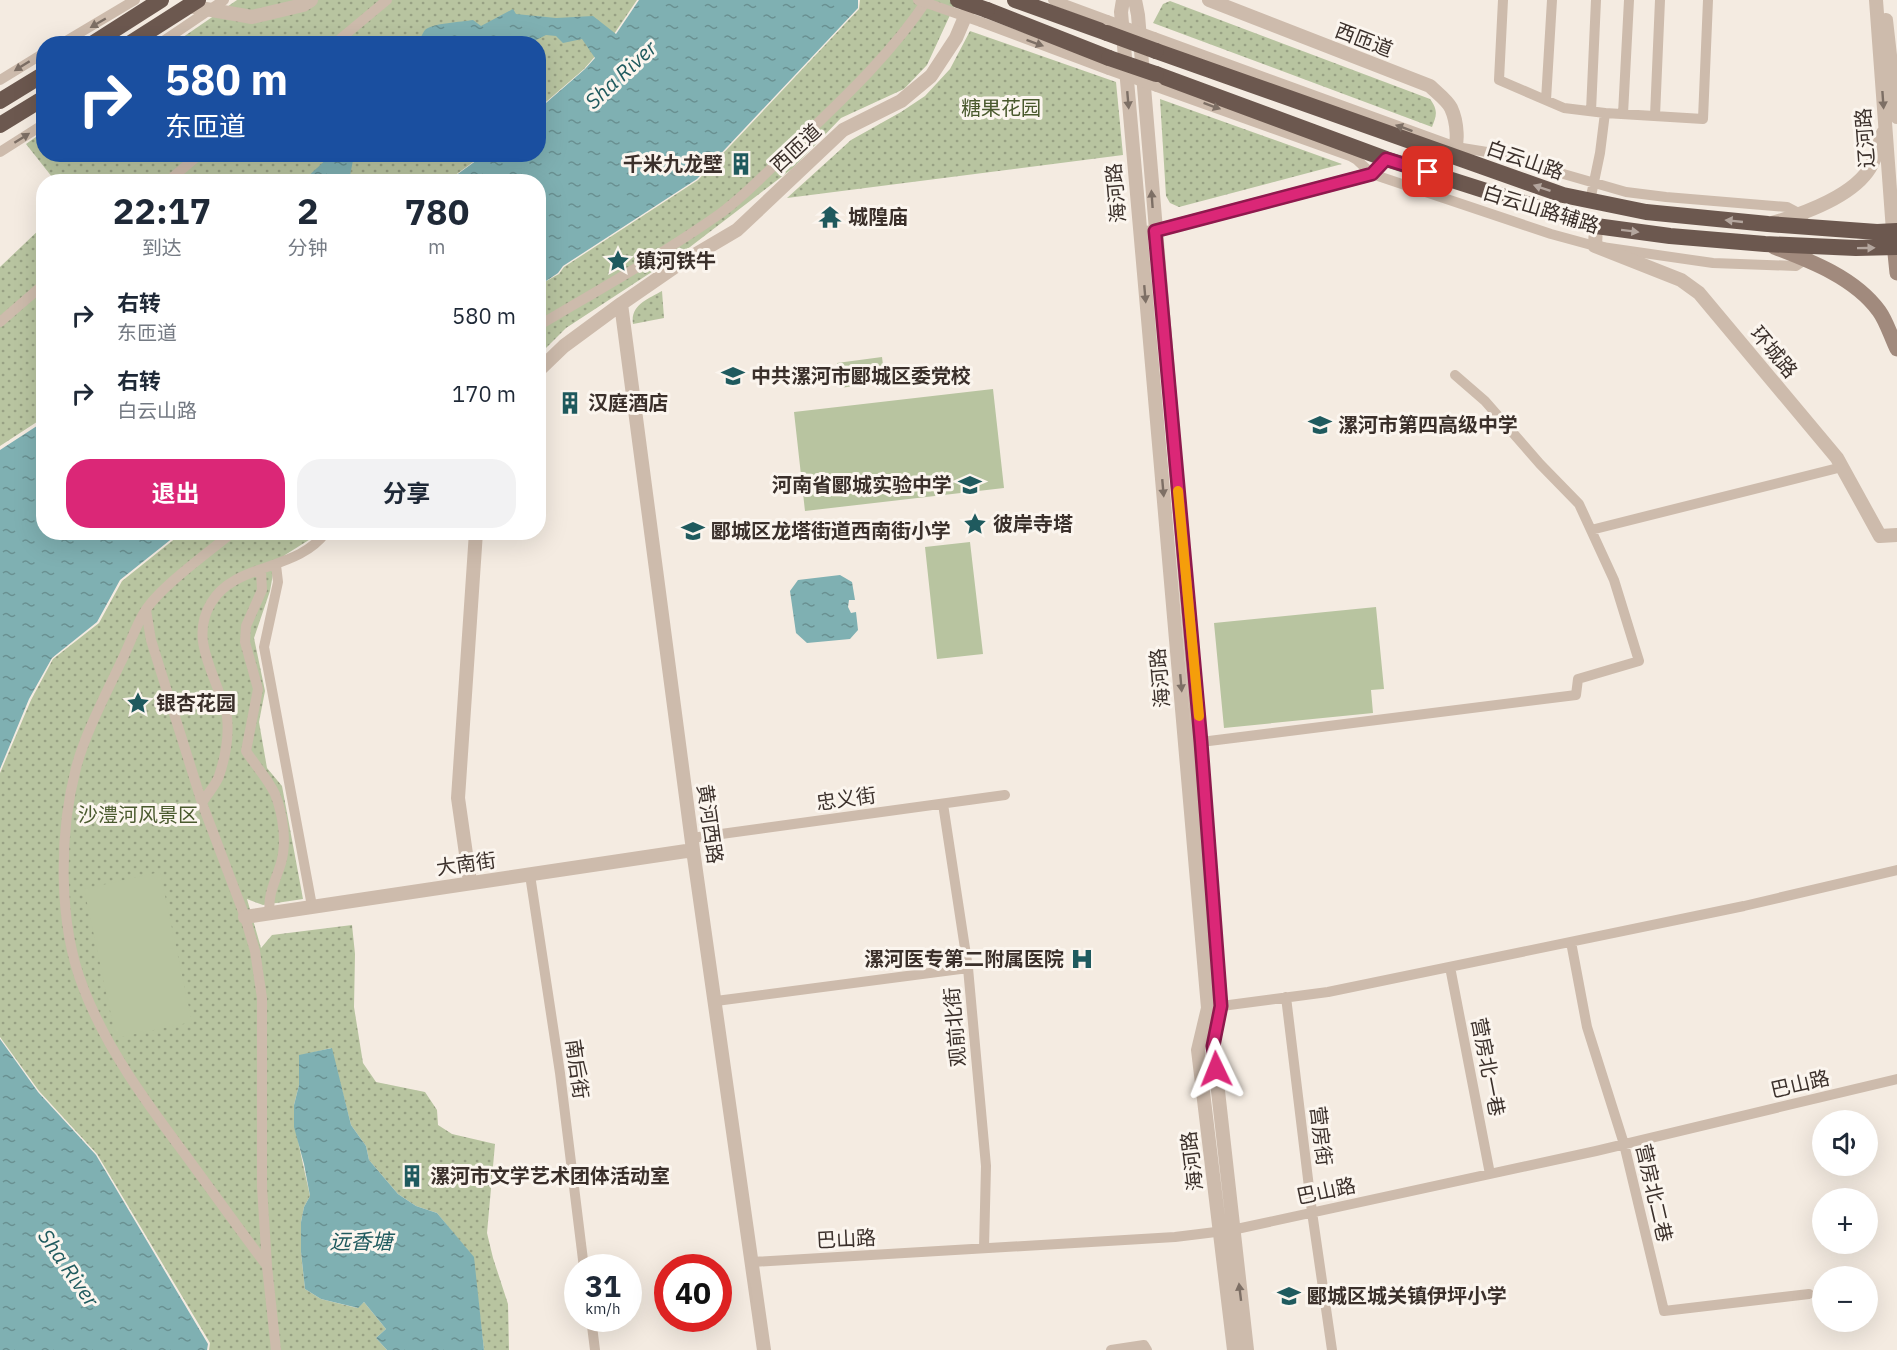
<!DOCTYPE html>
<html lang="zh">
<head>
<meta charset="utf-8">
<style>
	:root { --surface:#fff; --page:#f2f2f3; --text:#1f2937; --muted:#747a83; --accent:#db2777 }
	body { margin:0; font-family:"IBM Plex Sans","Noto Sans SC",sans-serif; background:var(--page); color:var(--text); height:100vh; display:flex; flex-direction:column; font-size:22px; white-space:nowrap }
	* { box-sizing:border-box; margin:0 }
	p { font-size:20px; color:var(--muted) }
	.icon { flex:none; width:33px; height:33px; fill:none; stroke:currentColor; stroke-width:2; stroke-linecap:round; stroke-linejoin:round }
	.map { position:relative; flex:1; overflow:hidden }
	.drawer { position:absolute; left:36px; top:174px; width:510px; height:366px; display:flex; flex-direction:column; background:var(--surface); border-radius:24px; box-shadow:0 6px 24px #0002 }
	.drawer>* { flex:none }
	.hud { position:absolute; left:36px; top:36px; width:510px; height:126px; border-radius:24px; box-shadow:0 6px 24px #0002; background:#1a4fa0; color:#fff; overflow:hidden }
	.fabs { position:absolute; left:1812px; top:1110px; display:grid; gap:12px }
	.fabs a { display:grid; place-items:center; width:66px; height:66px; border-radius:50%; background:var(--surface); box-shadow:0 6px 24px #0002; font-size:30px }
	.speed { position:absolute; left:564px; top:1254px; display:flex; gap:12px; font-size:30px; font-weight:700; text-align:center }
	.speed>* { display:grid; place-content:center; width:78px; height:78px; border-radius:50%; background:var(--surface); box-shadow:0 6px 24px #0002; line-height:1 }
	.speed small { font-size:15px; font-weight:400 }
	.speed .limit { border:9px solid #d22; background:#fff; color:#111 }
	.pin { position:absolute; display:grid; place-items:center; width:51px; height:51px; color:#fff; margin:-26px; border-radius:12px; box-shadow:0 3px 9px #0006 }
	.me { position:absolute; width:66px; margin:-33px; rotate:358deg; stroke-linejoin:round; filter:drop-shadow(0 0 4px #0008) }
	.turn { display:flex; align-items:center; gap:21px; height:126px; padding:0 30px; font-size:27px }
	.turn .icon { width:78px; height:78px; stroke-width:2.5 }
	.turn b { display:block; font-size:42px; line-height:51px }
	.eta { display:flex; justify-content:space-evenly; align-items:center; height:102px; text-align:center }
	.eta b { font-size:36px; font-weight:700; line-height:42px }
	.button { display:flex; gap:12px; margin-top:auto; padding:12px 30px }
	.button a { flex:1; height:69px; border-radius:24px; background:var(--accent); color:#fff; font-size:24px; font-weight:700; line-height:69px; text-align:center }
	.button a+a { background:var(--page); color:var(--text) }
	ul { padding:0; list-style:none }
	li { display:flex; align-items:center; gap:18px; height:78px; padding:0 30px }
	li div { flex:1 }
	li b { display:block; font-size:22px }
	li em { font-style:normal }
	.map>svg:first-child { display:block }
	.green { fill:url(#green-dots) }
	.pitch { fill:#b8c4a0 }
	.water { fill:url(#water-ripples) }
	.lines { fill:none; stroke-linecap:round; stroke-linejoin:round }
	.minor { stroke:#cdbbac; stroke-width:10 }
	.tertiary { stroke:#cdbbac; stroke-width:14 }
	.secondary { stroke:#a18a7d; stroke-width:15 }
	.trunk { stroke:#6c584f; stroke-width:16 }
	.minor-bridge { stroke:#cdbbac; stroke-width:10 }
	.trunk-bridge { stroke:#6c584f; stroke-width:16 }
	.oneway { fill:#7d6f65 }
	.oneway2 { fill:#b4a69e }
	.route-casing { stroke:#8e194d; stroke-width:15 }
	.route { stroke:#db2777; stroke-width:10 }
	.slow { stroke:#f59e0b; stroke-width:10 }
	.labels { text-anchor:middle; stroke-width:6; stroke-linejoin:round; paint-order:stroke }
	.street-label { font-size:20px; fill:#3b302b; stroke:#fbf5ee }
	.park-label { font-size:20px; fill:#4a5a2e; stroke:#fbf5ee }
	.poi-label { font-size:20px; font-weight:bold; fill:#3b302b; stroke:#fbf5ee; text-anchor:start }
	.water-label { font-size:21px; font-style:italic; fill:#1f5a5e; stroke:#fbf5ee }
</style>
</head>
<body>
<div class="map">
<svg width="1897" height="1350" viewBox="0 0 1897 1350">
	<defs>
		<pattern id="green-dots" width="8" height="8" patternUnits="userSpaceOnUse" patternTransform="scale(1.5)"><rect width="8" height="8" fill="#b8c4a0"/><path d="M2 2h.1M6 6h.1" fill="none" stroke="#97a083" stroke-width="1.8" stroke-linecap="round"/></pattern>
		<pattern id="water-ripples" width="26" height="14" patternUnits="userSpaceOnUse" patternTransform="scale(1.5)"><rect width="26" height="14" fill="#7fb0b2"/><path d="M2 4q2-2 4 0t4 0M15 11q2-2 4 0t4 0" fill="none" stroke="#699091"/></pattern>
	</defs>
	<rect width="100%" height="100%" fill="#f4ebe1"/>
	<path class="green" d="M237,0H637L612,37L584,69L539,108L538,44H173Z
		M860,0H957L927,65L904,89L841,118L793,168L690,247L566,328L539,355V285L559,274L564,267L698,180L859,9Z
		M1170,1L1430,99C1438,110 1437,115 1432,127L1153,23L1163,4Z
		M970,31L1116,82L1123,155L787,198L851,140L901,112L925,96L950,69Z
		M1160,99L1342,164L1179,207L1170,203L1166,196Z
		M43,132L44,154L483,155L447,181L56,182L26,144Z
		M43,226V418L0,446V267Z
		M662,291L664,318L633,324C630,305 648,299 662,291Z
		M182,533H317L312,538L285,555L273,574L270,591L254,638L265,691L259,722L267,768L282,786L303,899L263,905L247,899L261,948L272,935L352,925L355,954L354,1007L363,1063L376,1082L425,1092L437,1110L438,1125L452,1134L495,1144L487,1233L493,1258L508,1304L509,1350H484L473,1257L437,1213L416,1206L398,1194L369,1160L366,1146L351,1125L331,1048L299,1056V1085L294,1105L299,1146L310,1196L304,1207L301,1222V1252L305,1289L321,1299L357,1308L364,1302L386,1329L376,1338L387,1350H209L210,1343L97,1154L39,1091L0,1037V773L31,700L53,659L99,623L122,581Z"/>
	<path class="pitch" d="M882,357L885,381L841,388L837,363Z
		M993,389L1004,488L805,511L794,412Z
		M970,542L983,654L937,659L925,547Z
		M1376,607L1384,689L1371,690L1373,713L1224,728L1214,623Z
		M160,872L192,1022L116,1038L84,889Z"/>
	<path class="water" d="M639,0H858V8L697,179L563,266L558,273L540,285L538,182L448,181L484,155L538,154L539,109L585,69L595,58L582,39L563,43L556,36L546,35L530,43H418C420,40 422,34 425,30C432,23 462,22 473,20L481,26L513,9L516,14L556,18L593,16L616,34Z
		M331,155H354L349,181H303Z
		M43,422L44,532L179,533L120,580L97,622L52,658L29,699L0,769V450Z
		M840,575L852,582L855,600H849L848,607L851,613L856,612L858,630L850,639L807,643L796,633L790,591L798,580Z
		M0,1039L38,1092L96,1155L208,1344L207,1350H0Z
		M332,1048L351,1125L366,1146L369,1160L398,1194L416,1206L437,1213L474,1257L484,1350H387L376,1338L386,1329L364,1302L358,1308L321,1299L305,1289L301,1252V1222L304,1207L310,1196L304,1164L294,1127V1105L299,1085V1055Z"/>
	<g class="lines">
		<path class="minor" d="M1053,0L1107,20
			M1503,0L1499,80L1564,108L1605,113L1703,119L1708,0
			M981,22L1109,70
			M1154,37L1456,147L1487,152L1626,192L1666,197L1787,207L1804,216
			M61,44L135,0
			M159,44L224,0
			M334,44L387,0
			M0,80L44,53
			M1157,87L1350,156L1357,160L1372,174L1551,234L1595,246L1713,263L1796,266L1809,257
			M1546,100L1552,0
			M1591,111L1596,0
			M1623,114L1629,0
			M1655,116L1660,0
			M0,152L44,124
			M167,182L200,154
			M1590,201L1600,153L1605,113
			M0,322L44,284
			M538,326C600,289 663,254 721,213C749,192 773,166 798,142C845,97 891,54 927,0
			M1591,530L1842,467
			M233,532C209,552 161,586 145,611C135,627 129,647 120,664C105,696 85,734 76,768C59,834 58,923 83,987C106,1048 146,1102 184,1153C212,1191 239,1229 267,1266
			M276,565L278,582L264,647L312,906
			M261,570L262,590L246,626L245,642L258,689L246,751C255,765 268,779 275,794C283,814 287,842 281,863C276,880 267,895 270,913
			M146,610L151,640L202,803L245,917L255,951L262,998V1187L267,1266L276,1350
			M1201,742L1576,695L1578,679L1639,661L1614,580L1579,504L1540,464L1485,401L1455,375
			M202,803C207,794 216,785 219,776C225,758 229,735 227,717C226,709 223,702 220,695C209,663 192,635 211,603C235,562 297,572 326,532
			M943,804L968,968L986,1166L984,1248
			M692,838L1005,795
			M530,875L560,1073L584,1268
			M1571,942L1587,1027L1624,1144L1664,1311L1809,1294
			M1450,967L1490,1174
			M1286,997L1312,1212L1332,1350
			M716,1001L968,968
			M1214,1007L1328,992L1744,906L1897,870
			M752,1262L1175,1237L1232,1230L1596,1151L1897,1079
			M591,1318L595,1350
			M1111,1350L1144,1345L1147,1350"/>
		<path class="tertiary" d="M1123,0L1121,12C1149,344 1181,676 1208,1008L1198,1050L1234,1350
			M1135,0L1138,15C1164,345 1196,675 1221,1006L1213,1046L1247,1350
			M1209,0L1430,86C1437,93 1447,100 1451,108C1458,123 1458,143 1454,157
			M1876,0L1893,231
			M189,6L252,17L303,5L311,0
			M1886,20L1897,117
			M1772,223C1803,214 1857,195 1872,164C1877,154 1879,143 1883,133
			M1596,226L1595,246L1681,280L1699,293L1837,458L1880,536L1897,535
			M1147,233L1372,174L1386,159
			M621,304L693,850L764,1350
			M538,371L564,346L621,304L676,266L737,230L843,130L901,101L931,76L956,38L970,5
			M470,882L458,798L476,532
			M245,917L693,850"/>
		<path class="secondary" d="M1893,234L1897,273
			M1774,247C1811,261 1855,278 1879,311C1887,322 1891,337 1897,349"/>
		<path class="trunk" d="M1015,0L1107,33
			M987,10L1109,58
			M92,44L161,0
			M129,44L198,0
			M1156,51L1563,195L1646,212L1768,224L1877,232L1897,231
			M1156,74L1386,159L1596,226L1670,236L1765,244L1856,248L1897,247
			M0,101L44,74
			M0,125L44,98"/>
		<path class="minor-bridge" d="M918,0L981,22
			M1107,20L1154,37
			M1109,70L1157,87"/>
		<path class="trunk-bridge" d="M958,0L987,10
			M1107,33L1156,51
			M1109,58L1156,74"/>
	</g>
	<defs><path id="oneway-solid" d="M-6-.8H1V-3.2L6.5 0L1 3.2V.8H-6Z" transform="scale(1.5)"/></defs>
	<g class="oneway">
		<use href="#oneway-solid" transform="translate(98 23) rotate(150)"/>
		<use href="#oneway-solid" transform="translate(1035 43) rotate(20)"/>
		<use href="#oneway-solid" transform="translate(22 66) rotate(148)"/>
		<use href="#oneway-solid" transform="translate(1128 100) rotate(85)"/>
		<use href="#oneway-solid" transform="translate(1883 100) rotate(86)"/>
		<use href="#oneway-solid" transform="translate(1212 106) rotate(20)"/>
		<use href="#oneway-solid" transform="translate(1404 128) rotate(-160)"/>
		<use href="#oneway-solid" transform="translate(22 138) rotate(-32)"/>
		<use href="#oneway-solid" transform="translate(1152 199) rotate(-94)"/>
		<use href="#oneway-solid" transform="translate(1145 294) rotate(85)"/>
		<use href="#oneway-solid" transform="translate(1163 488) rotate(85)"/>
		<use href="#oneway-solid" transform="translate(1181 683) rotate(85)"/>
		<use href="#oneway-solid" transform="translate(1240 1292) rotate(-97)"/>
	</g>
	<g class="oneway2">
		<use href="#oneway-solid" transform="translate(1542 188) rotate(-161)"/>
		<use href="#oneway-solid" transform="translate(1734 221) rotate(-174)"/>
		<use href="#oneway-solid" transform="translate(1630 231) rotate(7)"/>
		<use href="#oneway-solid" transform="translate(1866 248) rotate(-1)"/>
	</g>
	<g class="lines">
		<g class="route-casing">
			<path id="route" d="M1216,1069L1213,1046L1221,1006L1201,742L1155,231L1372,174L1386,159L1428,172"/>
		</g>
		<use href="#route" class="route"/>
		<path class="slow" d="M1178,491L1199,716"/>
	</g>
	<defs>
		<g id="building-bare" transform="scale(1.8)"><path d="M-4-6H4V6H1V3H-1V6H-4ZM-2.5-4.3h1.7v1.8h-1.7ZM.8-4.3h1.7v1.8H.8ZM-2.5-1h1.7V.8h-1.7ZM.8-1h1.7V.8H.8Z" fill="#1f5a5e" stroke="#fbf5ee" stroke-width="2.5" paint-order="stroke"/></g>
		<g id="temple-bare" transform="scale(1.8)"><path d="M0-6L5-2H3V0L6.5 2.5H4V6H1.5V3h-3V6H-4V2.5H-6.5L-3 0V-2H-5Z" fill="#1f5a5e" stroke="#fbf5ee" stroke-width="2.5" paint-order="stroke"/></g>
		<g id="sight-bare" transform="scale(1.8)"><path d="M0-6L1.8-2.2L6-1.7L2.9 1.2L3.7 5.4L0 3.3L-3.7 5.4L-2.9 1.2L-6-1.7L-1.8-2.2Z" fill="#1f5a5e" stroke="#fbf5ee" stroke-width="2.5" paint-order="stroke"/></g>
		<g id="school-bare" transform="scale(1.8)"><path d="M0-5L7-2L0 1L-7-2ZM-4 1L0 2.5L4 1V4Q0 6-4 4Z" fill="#1f5a5e" stroke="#fbf5ee" stroke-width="2.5" paint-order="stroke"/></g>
		<g id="hospital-bare" transform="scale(1.8)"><path d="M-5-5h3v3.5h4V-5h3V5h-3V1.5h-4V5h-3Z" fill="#1f5a5e" stroke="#fbf5ee" stroke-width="2.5" paint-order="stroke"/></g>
	</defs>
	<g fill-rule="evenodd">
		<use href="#building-bare" x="741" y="164"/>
		<use href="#temple-bare" x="830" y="217"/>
		<use href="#sight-bare" x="618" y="261"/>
		<use href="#school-bare" x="733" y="376"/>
		<use href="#building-bare" x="570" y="403"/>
		<use href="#school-bare" x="1320" y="425"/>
		<use href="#school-bare" x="970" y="485"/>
		<use href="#sight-bare" x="975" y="524"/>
		<use href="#school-bare" x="693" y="531"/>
		<use href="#sight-bare" x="138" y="703"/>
		<use href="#hospital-bare" x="1082" y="959"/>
		<use href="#building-bare" x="412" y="1176"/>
		<use href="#school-bare" x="1289" y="1296"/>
	</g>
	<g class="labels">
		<g class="street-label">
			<text transform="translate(1364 40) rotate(21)" y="7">西匝道</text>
			<text transform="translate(1865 138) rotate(-94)" y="7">辽河路</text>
			<text transform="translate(796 148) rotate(-43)" y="7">西匝道</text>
			<text transform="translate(1525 160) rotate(19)" y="7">白云山路</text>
			<text transform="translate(1116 193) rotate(-95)" y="7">海河路</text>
			<text transform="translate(1541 209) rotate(17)" y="7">白云山路辅路</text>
			<text transform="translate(1774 352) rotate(50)" y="7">环城路</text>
			<text transform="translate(1160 678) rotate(-95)" y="7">海河路</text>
			<text transform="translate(846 799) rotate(-8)" y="7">忠义街</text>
			<text transform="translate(710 824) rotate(82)" y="7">黄河西路</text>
			<text transform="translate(466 864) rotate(-8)" y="7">大南街</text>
			<text transform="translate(955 1027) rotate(-95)" y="7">观前北街</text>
			<text transform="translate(1488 1067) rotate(79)" y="7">营房北一巷</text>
			<text transform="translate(577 1069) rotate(82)" y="7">南后街</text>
			<text transform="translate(1800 1084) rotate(-13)" y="7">巴山路</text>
			<text transform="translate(1321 1136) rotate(83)" y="7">营房街</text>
			<text transform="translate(1192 1161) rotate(-97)" y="7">海河路</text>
			<text transform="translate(1326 1191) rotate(-12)" y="7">巴山路</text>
			<text transform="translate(1654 1193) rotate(77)" y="7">营房北二巷</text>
			<text transform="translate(846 1239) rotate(-3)" y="7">巴山路</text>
		</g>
		<g class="park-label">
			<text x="1001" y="115">糖果花园</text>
			<text x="138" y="822">沙澧河风景区</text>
		</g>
		<g class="poi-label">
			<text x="723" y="171" text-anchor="end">千米九龙壁</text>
			<text x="848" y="224">城隍庙</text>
			<text x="636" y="268">镇河铁牛</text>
			<text x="751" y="383">中共漯河市郾城区委党校</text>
			<text x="588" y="410">汉庭酒店</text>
			<text x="1338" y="432">漯河市第四高级中学</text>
			<text x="952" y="492" text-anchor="end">河南省郾城实验中学</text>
			<text x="993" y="531">彼岸寺塔</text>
			<text x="711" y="538">郾城区龙塔街道西南街小学</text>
			<text x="156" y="710">银杏花园</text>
			<text x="1064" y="966" text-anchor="end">漯河医专第二附属医院</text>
			<text x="430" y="1183">漯河市文学艺术团体活动室</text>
			<text x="1307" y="1303">郾城区城关镇伊坪小学</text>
		</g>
		<g class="water-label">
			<text transform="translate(621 75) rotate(-43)" y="7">Sha River</text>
			<text x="361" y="1249">远香塘</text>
			<text transform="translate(68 1268) rotate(55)" y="7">Sha River</text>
		</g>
	</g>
</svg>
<div class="fabs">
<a><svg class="icon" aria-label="sound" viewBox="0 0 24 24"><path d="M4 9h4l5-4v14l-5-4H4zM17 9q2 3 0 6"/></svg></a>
<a>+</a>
<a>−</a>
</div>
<div class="speed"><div>31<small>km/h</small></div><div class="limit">40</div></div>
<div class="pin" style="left:1428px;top:172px;background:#d93025"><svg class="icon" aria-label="arrive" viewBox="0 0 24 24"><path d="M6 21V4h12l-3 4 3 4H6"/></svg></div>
<svg class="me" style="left:1216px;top:1069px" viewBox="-20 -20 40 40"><path d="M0-17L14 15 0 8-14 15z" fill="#db2777" stroke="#fff" stroke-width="4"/></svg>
<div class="hud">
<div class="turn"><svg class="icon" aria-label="right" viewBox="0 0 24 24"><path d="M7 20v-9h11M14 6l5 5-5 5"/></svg><div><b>580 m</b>东匝道</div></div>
</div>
<section class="drawer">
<div class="eta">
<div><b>22:17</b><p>到达</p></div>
<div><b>2</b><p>分钟</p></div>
<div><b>780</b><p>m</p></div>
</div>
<ul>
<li><svg class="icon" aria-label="right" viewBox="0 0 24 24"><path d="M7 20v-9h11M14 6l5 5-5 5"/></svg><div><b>右转</b><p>东匝道</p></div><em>580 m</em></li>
<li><svg class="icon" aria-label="right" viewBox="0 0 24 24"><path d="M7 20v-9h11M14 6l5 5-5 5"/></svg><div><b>右转</b><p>白云山路</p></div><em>170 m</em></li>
</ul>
<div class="button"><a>退出</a><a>分享</a></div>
</section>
</div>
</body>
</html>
